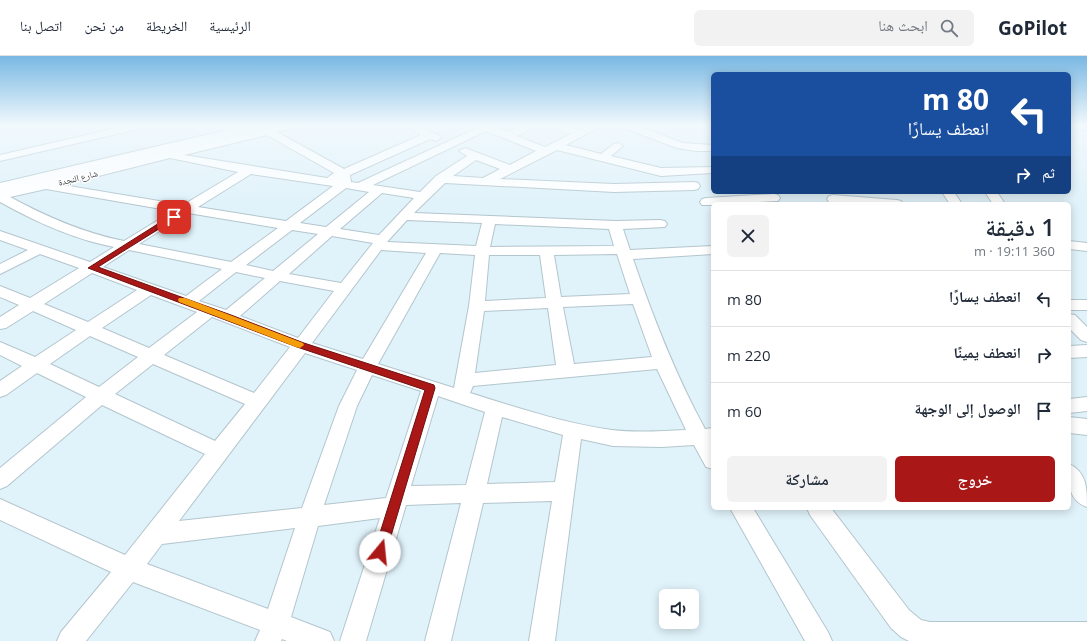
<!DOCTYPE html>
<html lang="ar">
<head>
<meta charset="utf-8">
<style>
	:root { --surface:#fff; --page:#f2f2f3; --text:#1f2937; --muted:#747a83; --line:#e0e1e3; --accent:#aa1717 }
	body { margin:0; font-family:"Open Sans","Noto Naskh Arabic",sans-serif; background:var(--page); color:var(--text); direction:rtl; height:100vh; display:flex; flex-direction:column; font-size:15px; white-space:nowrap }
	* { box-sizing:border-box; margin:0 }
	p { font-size:13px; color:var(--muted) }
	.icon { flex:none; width:22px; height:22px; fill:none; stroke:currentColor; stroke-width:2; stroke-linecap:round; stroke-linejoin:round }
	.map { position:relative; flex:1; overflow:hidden; direction:ltr }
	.drawer { position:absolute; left:711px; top:146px; width:360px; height:308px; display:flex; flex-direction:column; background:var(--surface); border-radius:6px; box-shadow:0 2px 10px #0003; direction:rtl }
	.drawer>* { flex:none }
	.top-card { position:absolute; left:711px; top:16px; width:360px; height:122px; border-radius:6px; box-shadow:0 2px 10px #0003; direction:rtl; background:#1a4fa0; color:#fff; overflow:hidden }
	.fabs { position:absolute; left:659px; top:533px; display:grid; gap:8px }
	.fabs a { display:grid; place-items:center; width:40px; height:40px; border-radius:6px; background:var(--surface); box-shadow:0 2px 10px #0003; font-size:20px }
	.pin { position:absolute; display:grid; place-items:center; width:34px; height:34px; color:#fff; margin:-17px; border-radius:8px; box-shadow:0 2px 6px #0006 }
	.me { position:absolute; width:44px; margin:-22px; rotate:17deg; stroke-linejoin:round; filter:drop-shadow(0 0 3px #0008) }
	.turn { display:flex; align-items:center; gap:14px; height:84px; padding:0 16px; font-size:18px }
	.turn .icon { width:52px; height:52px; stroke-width:2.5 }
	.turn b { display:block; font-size:28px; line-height:34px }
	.then { display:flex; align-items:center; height:38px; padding:0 16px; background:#0003; gap:8px; font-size:15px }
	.round { display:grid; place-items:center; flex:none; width:42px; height:42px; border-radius:6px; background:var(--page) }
	.head { display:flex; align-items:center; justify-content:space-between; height:68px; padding:0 16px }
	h1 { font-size:24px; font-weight:600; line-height:30px }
	.action { display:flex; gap:8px; margin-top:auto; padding:8px 16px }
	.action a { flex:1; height:46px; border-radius:6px; background:var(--accent); color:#fff; font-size:16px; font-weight:600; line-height:46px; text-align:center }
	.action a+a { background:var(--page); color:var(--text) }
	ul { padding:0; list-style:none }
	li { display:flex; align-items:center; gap:12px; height:56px; padding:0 16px; border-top:1px solid var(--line) }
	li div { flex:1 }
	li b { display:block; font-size:15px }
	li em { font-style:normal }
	header { display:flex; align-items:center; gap:24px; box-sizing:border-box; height:56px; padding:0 20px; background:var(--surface); border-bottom:1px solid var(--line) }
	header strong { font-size:19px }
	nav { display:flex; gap:22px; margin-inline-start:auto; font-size:14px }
	.search { width:280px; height:36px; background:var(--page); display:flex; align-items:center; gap:10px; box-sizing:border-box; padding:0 14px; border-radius:6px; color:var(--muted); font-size:15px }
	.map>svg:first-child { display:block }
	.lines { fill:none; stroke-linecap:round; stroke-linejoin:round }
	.minor-casing { stroke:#b3c5cd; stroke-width:2 }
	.major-casing { stroke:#b3c5cd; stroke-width:2 }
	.minor { fill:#fff; fill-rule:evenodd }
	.major { fill:#fff; fill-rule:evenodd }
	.route { fill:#aa1717; stroke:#6e0f0f }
	.slow { fill:#f59e0b }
	.labels { text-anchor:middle; stroke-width:3; stroke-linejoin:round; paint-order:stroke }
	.far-street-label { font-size:9px; fill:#30373a; stroke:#fff }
</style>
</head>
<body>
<header>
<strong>GoPilot</strong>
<div class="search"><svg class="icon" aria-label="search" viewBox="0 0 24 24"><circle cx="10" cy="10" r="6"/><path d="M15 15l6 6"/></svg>ابحث هنا</div>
<nav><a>الرئيسية</a><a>الخريطة</a><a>من نحن</a><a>اتصل بنا</a></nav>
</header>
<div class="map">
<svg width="1087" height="585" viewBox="0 0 1087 585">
	<rect width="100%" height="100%" fill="#e0f2fa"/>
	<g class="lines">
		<g class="minor-casing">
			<path id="minor" d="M129,69H148L143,72L0,105V99Z
				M282,69H300L299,71L277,76L344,113L421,79L404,69H417L440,80L441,82L436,85L430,83L350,119L351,126L358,127L477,72L475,69H496L495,71L508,76L524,69H537L517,80L545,91L571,78L553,71L552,69H566L579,74L590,69H603L566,89L601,98L614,88L618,87L623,90L611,100L661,112L713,111V117L661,120L557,94L500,123L614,128L694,126L698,127L700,130L698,133L694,134L614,136L445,127L414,157L615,165L660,164L665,165L667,168L665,171L623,173L630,194L713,190V198L633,203C653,261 675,318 705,373L713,372V413L706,411L694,389L662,391L613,390L581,383L555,585H529L552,445L483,447L451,585H425L461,447L406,449L366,585H340L380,462L318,470L291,561L330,576L334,585H287L282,583L281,585H255L260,574L133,526L86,585H57L61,576L111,516L0,464V443L125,499L205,398L102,349L7,430L0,433V412L86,341L37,317L6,339L0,341V325L22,310L0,299V286L35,301L76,274L33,255L6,272L0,273V261L19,249L0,241V230L30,242L79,212L40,198L0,218V208L28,194L0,184V175L90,206L114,191C73,183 36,166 0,146V136ZM486,75L536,95L510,109L465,92L459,95L467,100L436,120L420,136L373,129ZM267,79L334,117L327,122L184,99ZM170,102L238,116L183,149L63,129ZM476,104L500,113L483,122L453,120ZM251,118L333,130L286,165L198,151ZM346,132L369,136L326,171L300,167ZM46,133L173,155L124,185C83,177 47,161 10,141ZM382,137L414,142L379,179L340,173ZM188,157L278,172L231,206L139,188ZM407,164L482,167L476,190L387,186ZM495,168L609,173L614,190L490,191ZM292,174L318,178L273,215L246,209ZM332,180L373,187L341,227L289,218ZM129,194L222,213L186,240L103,211ZM381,194L426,197L363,303L312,287ZM440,197L475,199L469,250L454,332L378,308ZM617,198L630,238L561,241L554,199ZM489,199H540L546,242L485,245ZM236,216L265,222L226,254L199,245ZM92,217L137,234L88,266L44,248ZM280,225L334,235L298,282L240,260ZM151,239L197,256L149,292L102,272ZM633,248L652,301L574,308L563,251ZM548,252L556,309L475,317L484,255ZM212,261L290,291L254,337L164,299ZM90,280L138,301L99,331L50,308ZM305,297L357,314L339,350L302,452L179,465ZM153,308L245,348L215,385L115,338ZM657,313L686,374C662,375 636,377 612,374C566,368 515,351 470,337L473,330ZM372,319L421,335L386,442L324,449L357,350ZM438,340L485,356L466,429L411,430ZM502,361L563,379L555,426L487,428ZM295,472L268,553L147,508L162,488Z
				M620,69H635L683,87L713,89V95H696L677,92L621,71Z
				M1069,69H1087V74L1069,72Z
				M942,136H954L962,148H950Z
				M985,136H997L1005,148H993Z
				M774,138L778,139L780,142L778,145L713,148V149H702L700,146L702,143L706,142Z
				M833,139L897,144L901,145L903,148H861L829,146L827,143L829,140Z
				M1069,185L1087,187V195L1069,193Z
				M1069,244H1087V254H1069Z
				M1069,258L1075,259L1087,271V286L1081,284L1069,272Z
				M1087,289V301L1069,302V290Z
				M1087,341V355L1069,357V343Z
				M1069,361L1087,363V379L1069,377Z
				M1069,408C1087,416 1087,433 1087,451C1067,444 1069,426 1069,408Z
				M730,452H753L828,576L832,585H805Z
				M807,452H831L909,554L921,564L930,566H1087V585H909L901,581L891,572L810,459Z"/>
		</g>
		<g class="major-casing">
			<path id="major" d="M248,69H270L269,72L0,137V127Z"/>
		</g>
		<use href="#minor" class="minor"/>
		<use href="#major" class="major"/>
	</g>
	<linearGradient id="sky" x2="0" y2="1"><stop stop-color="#79b8e3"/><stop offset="0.46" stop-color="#f1f9fd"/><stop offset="1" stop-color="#f1f9fd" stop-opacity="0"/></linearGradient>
	<rect width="1087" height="151" fill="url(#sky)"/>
	<path class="route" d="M172,159L178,161L98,211L231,259L304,287L434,329L435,332L385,500L380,501L376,500L374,496L425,334L297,291L88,212Z"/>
	<path class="slow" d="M179,242H185L303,287L304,289L300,292L296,291L179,246L178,244Z"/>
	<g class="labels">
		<g class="far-street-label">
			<text transform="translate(78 122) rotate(-14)" y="3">شارع النجدة</text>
		</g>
	</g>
</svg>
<div class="fabs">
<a><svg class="icon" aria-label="sound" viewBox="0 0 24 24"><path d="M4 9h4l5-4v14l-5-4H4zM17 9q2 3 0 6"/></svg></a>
</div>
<div class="pin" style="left:174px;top:161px;background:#d93025"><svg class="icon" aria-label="arrive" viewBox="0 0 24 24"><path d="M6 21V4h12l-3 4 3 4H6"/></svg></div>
<svg class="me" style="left:380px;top:496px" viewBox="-20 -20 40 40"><circle r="19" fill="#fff"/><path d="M0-13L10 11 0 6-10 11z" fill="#aa1717"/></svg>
<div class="top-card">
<div class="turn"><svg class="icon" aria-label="left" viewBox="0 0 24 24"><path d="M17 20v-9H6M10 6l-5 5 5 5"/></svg><div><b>80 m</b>انعطف يسارًا</div></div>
<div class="then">ثم<svg class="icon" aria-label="right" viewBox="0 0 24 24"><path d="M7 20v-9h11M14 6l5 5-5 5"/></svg></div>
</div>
<section class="drawer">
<div class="head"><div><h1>1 دقيقة</h1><p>360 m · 19:11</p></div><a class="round"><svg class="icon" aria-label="close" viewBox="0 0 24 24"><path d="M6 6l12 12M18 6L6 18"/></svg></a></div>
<ul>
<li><svg class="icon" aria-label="left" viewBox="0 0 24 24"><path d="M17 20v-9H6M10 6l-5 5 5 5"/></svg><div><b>انعطف يسارًا</b></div><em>80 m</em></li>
<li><svg class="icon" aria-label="right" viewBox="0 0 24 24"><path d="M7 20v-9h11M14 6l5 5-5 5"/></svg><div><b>انعطف يمينًا</b></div><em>220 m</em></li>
<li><svg class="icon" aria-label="arrive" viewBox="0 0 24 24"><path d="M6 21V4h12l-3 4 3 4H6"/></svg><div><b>الوصول إلى الوجهة</b></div><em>60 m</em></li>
</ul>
<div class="action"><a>خروج</a><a>مشاركة</a></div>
</section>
</div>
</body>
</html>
